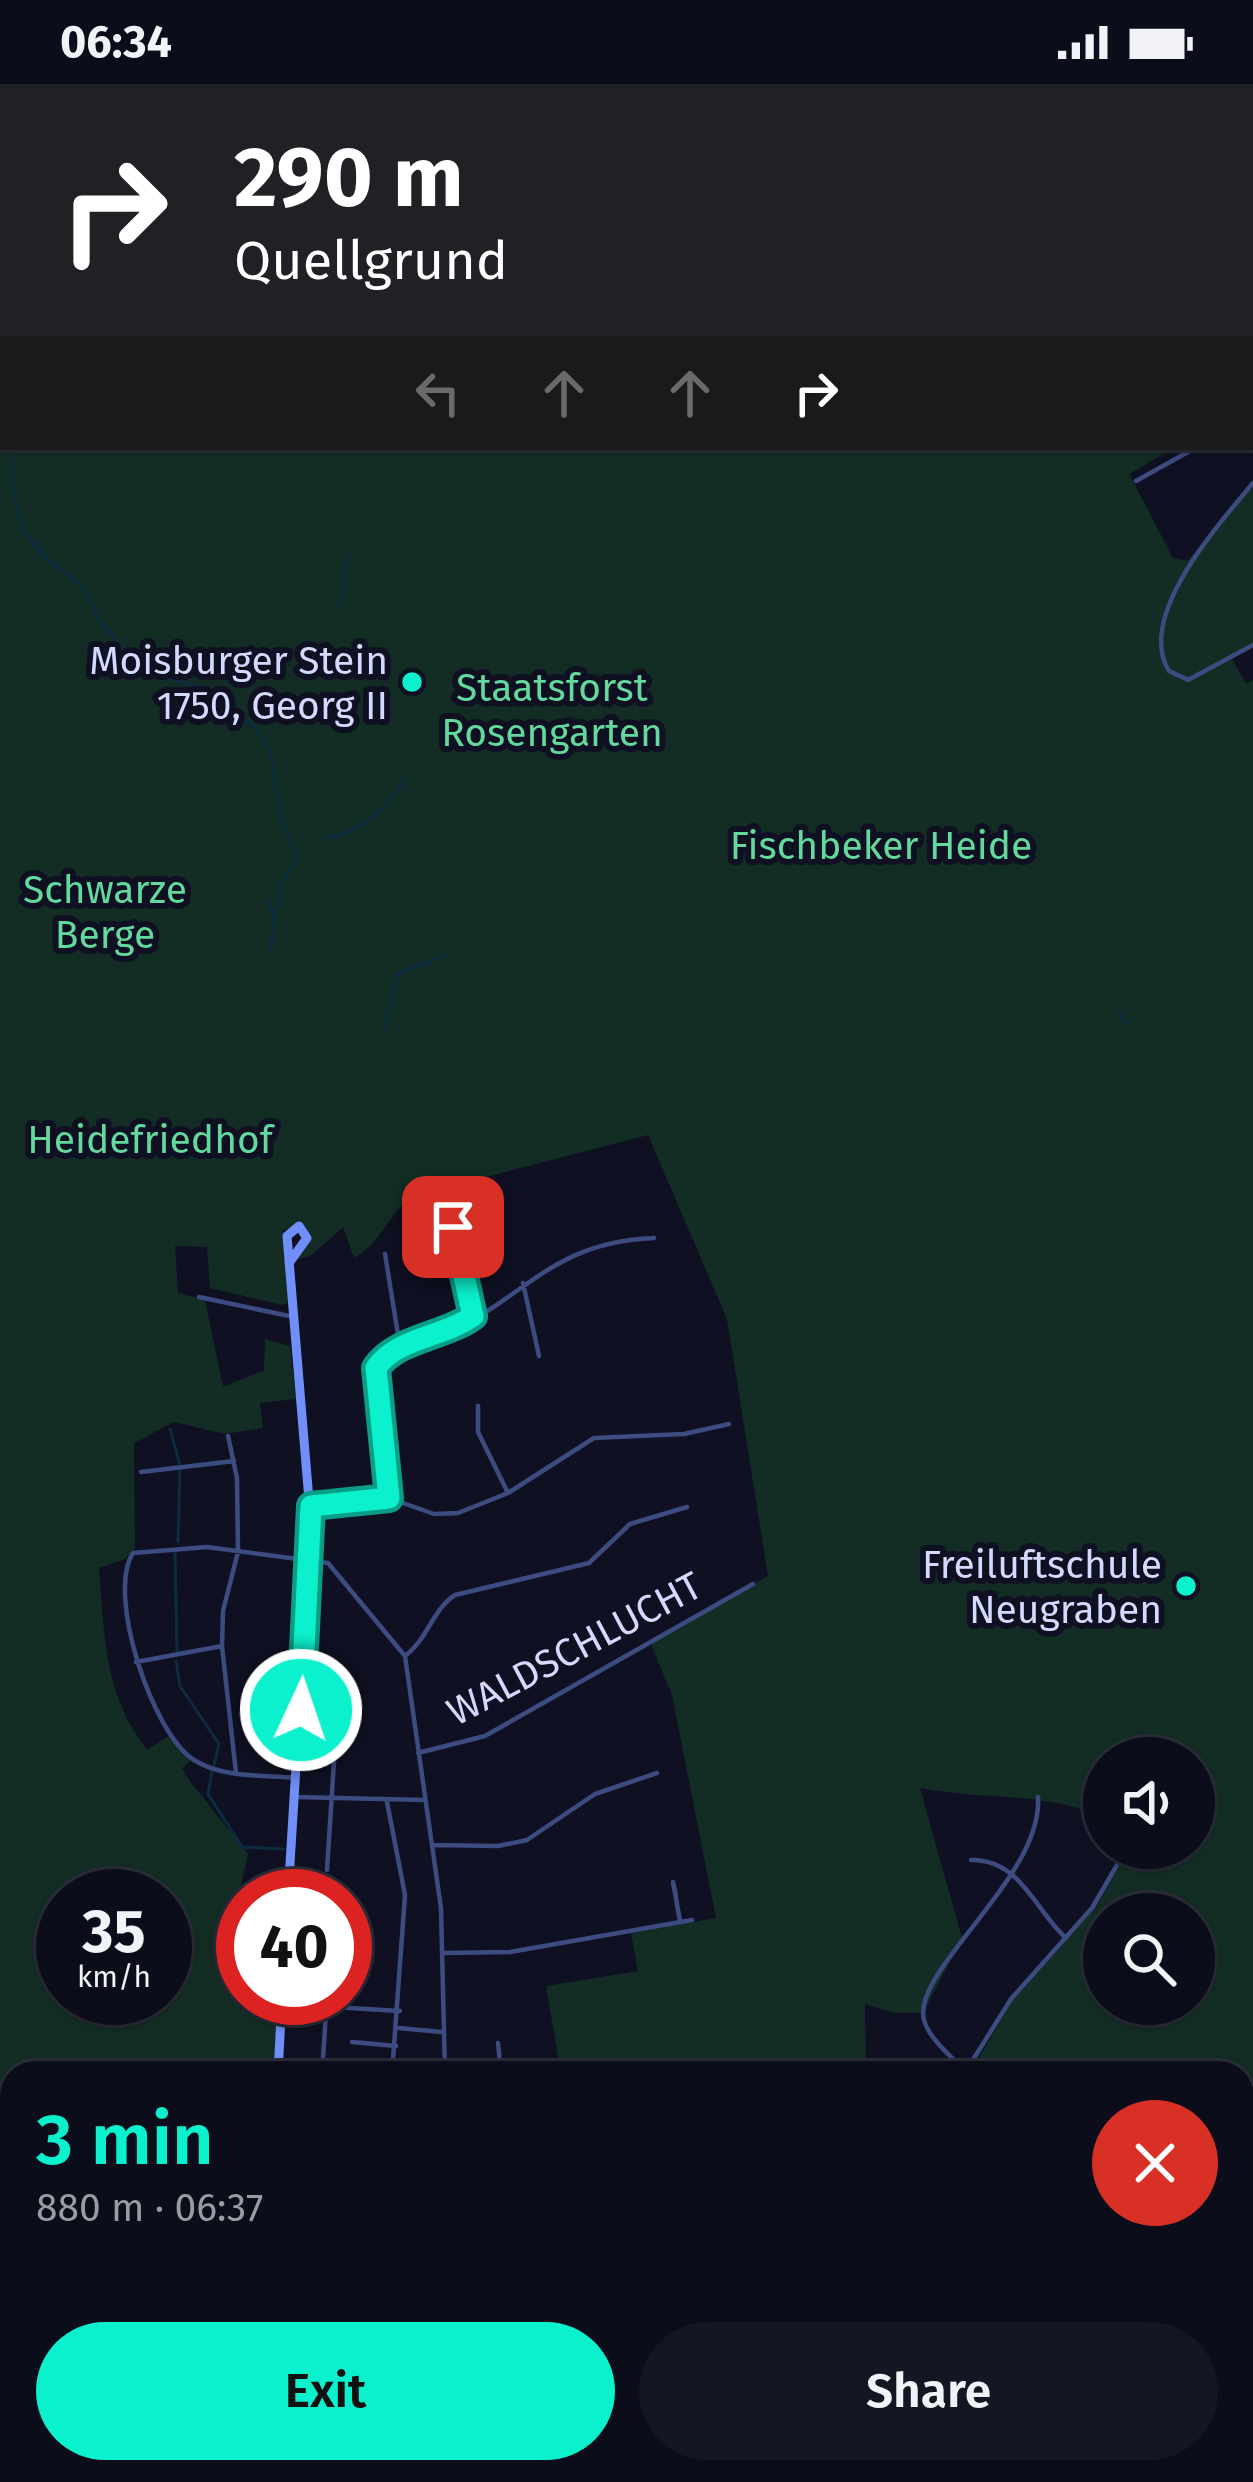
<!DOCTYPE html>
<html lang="en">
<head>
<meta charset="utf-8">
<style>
	:root { --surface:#0b0d1a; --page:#141623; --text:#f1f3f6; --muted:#9a9ca2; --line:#2b2d39; --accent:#0cf1cd }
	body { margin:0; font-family:"Fira Sans",sans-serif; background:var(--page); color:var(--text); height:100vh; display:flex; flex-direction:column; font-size:45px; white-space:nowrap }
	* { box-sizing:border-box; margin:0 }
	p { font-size:39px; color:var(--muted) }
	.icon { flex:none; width:66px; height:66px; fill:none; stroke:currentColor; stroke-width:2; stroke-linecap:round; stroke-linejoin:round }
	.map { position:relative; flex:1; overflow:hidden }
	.sheet { position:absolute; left:0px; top:1977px; width:1254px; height:423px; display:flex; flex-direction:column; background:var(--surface); border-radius:36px 36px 0 0; box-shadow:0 3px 9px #0004,0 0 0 3px var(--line) }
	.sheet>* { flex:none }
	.banner { position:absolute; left:0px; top:0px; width:1254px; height:366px; box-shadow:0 3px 9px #0004,0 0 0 3px var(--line); background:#202124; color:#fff; overflow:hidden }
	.controls { position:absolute; left:1083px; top:1653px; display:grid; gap:24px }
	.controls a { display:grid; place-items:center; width:132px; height:132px; border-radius:50%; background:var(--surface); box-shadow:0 3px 9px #0004,0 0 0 3px var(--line); font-size:60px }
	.speed { position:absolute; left:36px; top:1785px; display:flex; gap:24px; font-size:60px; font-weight:700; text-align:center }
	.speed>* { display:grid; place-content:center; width:156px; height:156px; border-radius:50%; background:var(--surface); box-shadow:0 3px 9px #0004,0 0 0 3px var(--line); line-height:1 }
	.speed small { font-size:30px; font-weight:400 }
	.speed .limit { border:18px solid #d22; background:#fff; color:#111 }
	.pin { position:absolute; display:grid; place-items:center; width:102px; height:102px; color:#fff; margin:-51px; border-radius:24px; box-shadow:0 6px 18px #0006 }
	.me { position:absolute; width:132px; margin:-66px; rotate:3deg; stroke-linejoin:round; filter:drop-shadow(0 0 9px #0008) }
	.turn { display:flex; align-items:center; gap:42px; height:252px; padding:0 36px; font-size:54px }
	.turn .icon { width:156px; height:156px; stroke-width:2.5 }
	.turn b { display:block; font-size:84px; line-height:102px }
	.lanes { display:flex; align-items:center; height:114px; padding:0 36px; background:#0003; justify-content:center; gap:60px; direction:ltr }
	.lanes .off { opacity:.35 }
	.round { display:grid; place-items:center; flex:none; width:126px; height:126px; border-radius:63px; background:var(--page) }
	.head { display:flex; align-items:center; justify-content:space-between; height:204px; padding:0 36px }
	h1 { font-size:72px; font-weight:600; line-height:90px; color:var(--accent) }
	.primary-button { display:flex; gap:24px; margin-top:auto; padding:24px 36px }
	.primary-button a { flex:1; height:138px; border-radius:72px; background:var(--accent); color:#111; font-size:48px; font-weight:600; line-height:138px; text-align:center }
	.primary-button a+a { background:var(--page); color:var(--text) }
	.status { display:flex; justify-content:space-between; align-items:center; height:84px; padding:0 60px; background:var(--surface); direction:ltr }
	.status svg { height:33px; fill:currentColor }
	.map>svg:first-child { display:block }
	.green { fill:#132d25; fill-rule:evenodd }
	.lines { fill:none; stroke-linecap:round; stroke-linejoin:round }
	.stream { stroke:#0c2c3f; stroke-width:3 }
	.street { stroke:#3d4c80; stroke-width:4.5 }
	.secondary { stroke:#708ff8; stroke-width:9 }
	.route-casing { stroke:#089d85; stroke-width:30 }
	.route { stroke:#0cf1cd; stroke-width:21 }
	.poi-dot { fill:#0cf1cd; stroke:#0f1123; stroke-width:4.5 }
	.labels { text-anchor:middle; stroke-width:12; stroke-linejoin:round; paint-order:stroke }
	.poi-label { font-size:39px; fill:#d4dafd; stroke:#0f1123; text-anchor:end }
	.park-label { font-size:39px; fill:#63d99e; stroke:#0f1123 }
	.street-label { font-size:39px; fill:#d4dafd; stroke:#0f1123 }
</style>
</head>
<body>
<div class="status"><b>06:34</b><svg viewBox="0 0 49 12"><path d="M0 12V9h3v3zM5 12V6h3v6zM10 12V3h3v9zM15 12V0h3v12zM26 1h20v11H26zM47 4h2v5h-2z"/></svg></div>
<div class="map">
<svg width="1253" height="2398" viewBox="0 0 1253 2398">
	<rect width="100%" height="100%" fill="#0f1123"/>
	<path class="green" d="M0,0H1253L1251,329V3H3V363H1165L1167,368L1129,390L1173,474L1187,477L1253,403V562L1232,575L1246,600L1253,596V2398H1172L1169,2388H1242V1989H970L1013,1916L1096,1823L1130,1764H1194V1674H1104V1734C1042,1706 987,1717 920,1704L962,1854L923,1929H894L865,1920L866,1989H561L546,1902L638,1887L631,1849L716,1834L672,1611L650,1558L768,1492L727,1235L648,1051L413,1112C386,1131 383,1158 354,1174L343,1143L310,1172L298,1175L312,1152L303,1141L283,1146L291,1217L282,1221L210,1204L207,1163L175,1162L178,1209L205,1216L223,1303L264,1286L265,1255L290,1262L296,1315L260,1319L263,1344L225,1350L174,1338L134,1359L135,1464L125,1475L99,1484C104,1550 104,1611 147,1666L169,1652L190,1677L182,1684L189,1696L248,1770L235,1829L243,1837V1914H281L276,1989H12V2388H252L251,2398H0ZM63,1812H165V1914H63ZM1104,1830H1194V1920H1104Z"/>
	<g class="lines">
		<path class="stream" d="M331,0L334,2
			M0,286L3,292
			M14,363L11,399L23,446L45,473L82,502L101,538L129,571L161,592L210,606L255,644L271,669L282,738L299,773L278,804L281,818L273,831
			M339,525L348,472
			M324,754C354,753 395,719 407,690
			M267,817L274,833L271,868
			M1119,928L1129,941
			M385,945L398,889L447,871
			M170,1345L180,1381
			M178,1458L180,1384
			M175,1469L177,1567
			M176,1577L180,1602L219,1660L214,1681
			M212,1688L208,1710L242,1763L283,1765
			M249,2398V2388"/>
		<path class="street" d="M1251,191H1253
			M1251,332L1253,331
			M1136,397L1197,363
			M1253,399C1220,439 1135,532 1169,587L1188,596L1253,561
			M453,1143L473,1232
			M385,1170L400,1263
			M523,1199L539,1272
			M199,1213L294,1233
			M478,1322V1348L508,1409
			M228,1352L237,1394L238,1468L223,1527L222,1562L236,1689
			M141,1388L234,1377
			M389,1414L374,1303L381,1276C401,1258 427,1260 450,1248C529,1210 554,1158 654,1154
			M311,1422L389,1414L434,1430L458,1429L508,1409L594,1354L684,1350L729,1340
			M405,1572C428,1555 432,1526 455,1511L589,1479L630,1440L687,1423
			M136,1578L222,1562
			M301,1629L337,1631L327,1786
			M418,1669L485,1652L753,1500
			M296,1694C263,1691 222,1694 194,1676C152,1649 106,1510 133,1469L207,1463L328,1479L405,1572L441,1824L445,1989
			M295,1713L425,1716
			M387,1718L405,1811L392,1989
			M432,1761L498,1762L527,1756L595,1710L657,1689
			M971,1776C1021,1775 1036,1828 1066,1854
			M676,1812L673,1798L680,1837
			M444,1869L510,1868L692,1836
			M282,1920L400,1927
			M399,1944L441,1948
			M352,1958L396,1962
			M498,1959L501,1989
			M966,1987L1011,1915L1092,1824L1127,1764
			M966,1988C953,1974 929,1955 924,1936C911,1886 1043,1794 1038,1713
			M322,1989L327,1914
			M523,2388L525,2398
			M552,2388L557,2398
			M629,2388L637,2398
			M797,2388L799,2398
			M842,2388L845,2398
			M897,2388L899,2398
			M1105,2388L1109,2398
			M256,2393L352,2388
			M946,2398H964"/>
		<path class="secondary" d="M288,1812L311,1440L287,1152L299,1142L307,1154L289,1179
			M278,1989L282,1914
			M253,2398L254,2388
			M744,2398L746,2388"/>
	</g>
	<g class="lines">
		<g class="route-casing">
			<path id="route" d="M301,1626L311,1422L389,1414L376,1284C396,1254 444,1253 473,1232L453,1143"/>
		</g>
		<use href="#route" class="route"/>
	</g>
	<g class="poi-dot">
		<circle cx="412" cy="598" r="12"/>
		<circle cx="1186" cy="1502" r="12"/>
	</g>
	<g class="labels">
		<g class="poi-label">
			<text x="388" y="590">Moisburger Stein<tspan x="388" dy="45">1750, Georg II</tspan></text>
			<text x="1162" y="1494">Freiluftschule<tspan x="1162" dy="45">Neugraben</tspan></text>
		</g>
		<g class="park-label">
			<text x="552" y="617">Staatsforst<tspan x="552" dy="45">Rosengarten</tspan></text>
			<text x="881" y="775">Fischbeker Heide</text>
			<text x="105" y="819">Schwarze<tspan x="105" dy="45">Berge</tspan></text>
			<text x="150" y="1069">Heidefriedhof</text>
		</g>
		<g class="street-label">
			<text transform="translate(574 1564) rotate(-28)" y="14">WALDSCHLUCHT</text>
		</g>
	</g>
</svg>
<div class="controls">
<a><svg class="icon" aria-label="sound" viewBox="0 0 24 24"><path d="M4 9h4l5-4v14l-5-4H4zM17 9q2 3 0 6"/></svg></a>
<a><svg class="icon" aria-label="search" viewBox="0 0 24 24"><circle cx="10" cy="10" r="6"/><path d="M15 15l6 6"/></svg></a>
</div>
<div class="speed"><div>35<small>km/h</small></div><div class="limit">40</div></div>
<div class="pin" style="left:453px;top:1143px;background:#d93025"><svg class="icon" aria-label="arrive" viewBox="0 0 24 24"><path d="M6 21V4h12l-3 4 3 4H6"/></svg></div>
<svg class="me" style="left:301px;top:1626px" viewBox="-20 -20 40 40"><circle r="17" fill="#0cf1cd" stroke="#fff" stroke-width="3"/><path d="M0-11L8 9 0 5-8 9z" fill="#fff"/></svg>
<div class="banner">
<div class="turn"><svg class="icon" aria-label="right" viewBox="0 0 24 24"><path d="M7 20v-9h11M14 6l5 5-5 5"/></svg><div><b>290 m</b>Quellgrund</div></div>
<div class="lanes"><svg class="icon off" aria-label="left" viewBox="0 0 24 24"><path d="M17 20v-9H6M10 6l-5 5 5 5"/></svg><svg class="icon off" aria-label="ahead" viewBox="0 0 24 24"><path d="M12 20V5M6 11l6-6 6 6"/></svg><svg class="icon off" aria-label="ahead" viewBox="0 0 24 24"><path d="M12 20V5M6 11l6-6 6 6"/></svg><svg class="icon" aria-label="right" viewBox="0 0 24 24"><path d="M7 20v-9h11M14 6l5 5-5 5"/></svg></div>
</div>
<section class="sheet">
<div class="head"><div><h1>3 min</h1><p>880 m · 06:37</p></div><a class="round" style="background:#d93025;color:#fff"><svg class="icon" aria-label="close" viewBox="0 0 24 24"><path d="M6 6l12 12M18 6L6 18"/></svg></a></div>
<div class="primary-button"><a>Exit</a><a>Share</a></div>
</section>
</div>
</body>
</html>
